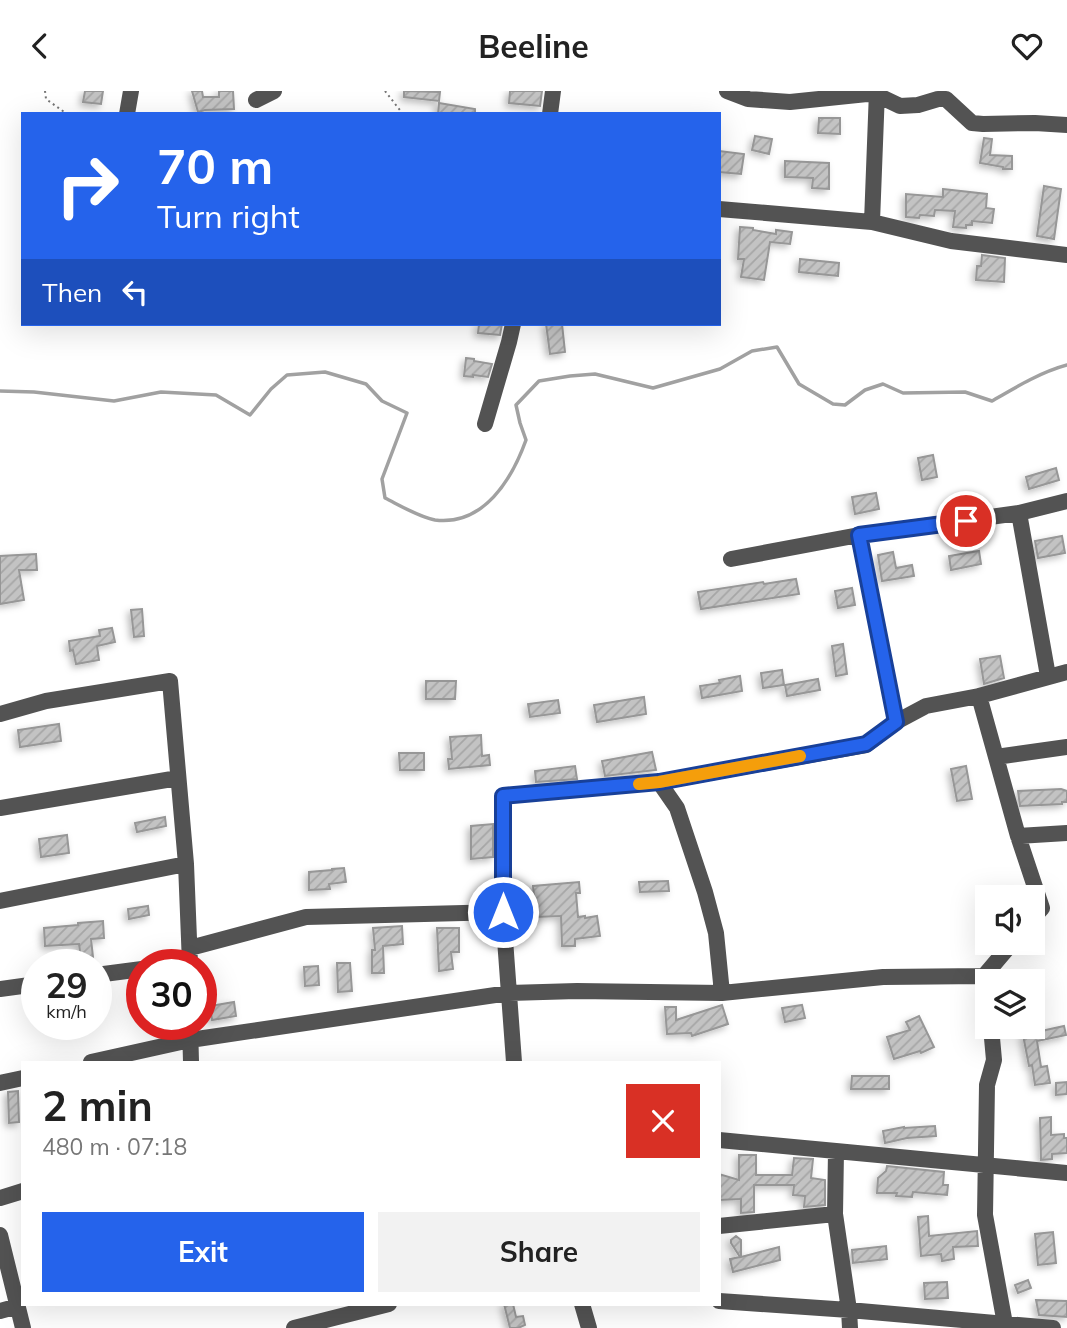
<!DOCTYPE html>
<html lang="en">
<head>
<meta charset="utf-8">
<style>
	:root { --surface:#fff; --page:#f2f2f2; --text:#222; --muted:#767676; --accent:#2563eb }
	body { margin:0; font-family:Mulish,sans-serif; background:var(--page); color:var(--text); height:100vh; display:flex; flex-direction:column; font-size:26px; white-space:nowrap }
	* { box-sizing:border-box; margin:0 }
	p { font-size:23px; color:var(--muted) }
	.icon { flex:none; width:38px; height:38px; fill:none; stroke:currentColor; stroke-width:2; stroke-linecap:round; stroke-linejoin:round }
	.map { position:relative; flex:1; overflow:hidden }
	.sheet { position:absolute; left:21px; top:970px; width:700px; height:245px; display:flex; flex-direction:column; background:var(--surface); border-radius:0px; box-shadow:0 7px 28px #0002 }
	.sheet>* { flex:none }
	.hud { position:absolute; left:21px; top:21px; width:700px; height:214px; border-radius:0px; box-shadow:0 7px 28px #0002; background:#2563eb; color:#fff; overflow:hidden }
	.buttons { position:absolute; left:975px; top:794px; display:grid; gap:14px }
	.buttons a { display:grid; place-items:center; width:70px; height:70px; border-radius:0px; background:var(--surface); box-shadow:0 7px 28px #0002; font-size:35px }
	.speed { position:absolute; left:21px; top:858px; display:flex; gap:14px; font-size:35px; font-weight:700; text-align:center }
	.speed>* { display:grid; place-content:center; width:91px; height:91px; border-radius:50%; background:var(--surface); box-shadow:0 7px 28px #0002; line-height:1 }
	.speed small { font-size:18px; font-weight:400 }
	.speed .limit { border:10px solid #d22; background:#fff; color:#111 }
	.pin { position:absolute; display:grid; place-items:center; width:60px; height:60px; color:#fff; margin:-30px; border:4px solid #fff; border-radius:50%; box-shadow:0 2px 7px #0007 }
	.me { position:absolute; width:77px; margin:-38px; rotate:0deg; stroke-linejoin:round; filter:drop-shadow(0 0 5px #0008) }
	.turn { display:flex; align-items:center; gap:24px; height:147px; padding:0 21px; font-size:32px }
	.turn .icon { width:91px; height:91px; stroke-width:2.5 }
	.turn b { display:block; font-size:49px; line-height:60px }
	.then { display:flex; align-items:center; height:66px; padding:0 21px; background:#0003; gap:14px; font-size:26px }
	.round { display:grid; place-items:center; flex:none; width:74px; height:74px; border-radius:0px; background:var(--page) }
	.head { display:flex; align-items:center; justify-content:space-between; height:119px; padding:0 21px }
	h1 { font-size:42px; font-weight:700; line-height:52px }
	.cta { display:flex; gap:14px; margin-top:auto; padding:14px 21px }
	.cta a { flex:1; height:80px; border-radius:0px; background:var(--accent); color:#fff; font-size:28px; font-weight:700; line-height:80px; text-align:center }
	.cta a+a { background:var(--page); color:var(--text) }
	header { display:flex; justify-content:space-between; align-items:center; height:91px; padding:0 21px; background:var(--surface); font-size:32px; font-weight:700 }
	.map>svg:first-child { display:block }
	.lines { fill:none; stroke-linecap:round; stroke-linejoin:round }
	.stream { stroke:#a1a1a1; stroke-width:3.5 }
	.building { fill:url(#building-hatch); stroke:#979797; stroke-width:2; filter:url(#shadow) }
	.path { stroke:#757575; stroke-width:2; stroke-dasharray:2 3.5; stroke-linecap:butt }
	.minor { stroke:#535353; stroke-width:16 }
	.route-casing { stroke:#184099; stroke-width:18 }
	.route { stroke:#2563eb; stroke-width:12 }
	.slow { stroke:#f59e0b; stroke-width:12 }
</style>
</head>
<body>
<header><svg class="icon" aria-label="back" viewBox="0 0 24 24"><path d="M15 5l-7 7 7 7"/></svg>Beeline<svg class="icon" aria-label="heart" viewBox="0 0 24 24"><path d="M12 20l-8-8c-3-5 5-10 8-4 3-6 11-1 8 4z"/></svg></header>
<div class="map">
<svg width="1067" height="1237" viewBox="0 0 1067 1237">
	<defs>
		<pattern id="building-hatch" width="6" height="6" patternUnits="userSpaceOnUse" patternTransform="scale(1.75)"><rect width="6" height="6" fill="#c3c3c3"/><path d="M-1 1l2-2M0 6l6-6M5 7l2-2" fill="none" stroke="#a6a6a6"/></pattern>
		<filter id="shadow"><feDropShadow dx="-3" dy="3" stdDeviation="3.5" flood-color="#0004"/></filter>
	</defs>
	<rect width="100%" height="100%" fill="#fff"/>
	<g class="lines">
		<path class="stream" d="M0,300L34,301L114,310L161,301L216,304L250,324L271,298L287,284L325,281L366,293L382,310L407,322L382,388L385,407C399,414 419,426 435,429C484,435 512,388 526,349L520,332L516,314L539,290L570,285L595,283L653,297L720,278L752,260L777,256L799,293L833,313L845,314L865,299L883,293L903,302L965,301L992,310C1016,296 1041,281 1067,274"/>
	</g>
	<path class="building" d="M85,0H103L101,13L83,11Z
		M192,0H202L203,6H219V0H233L234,18L205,19L198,21Z
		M404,0L440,1L439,10L404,6Z
		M510,0H542L540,15L509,12Z
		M439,12L475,18V23H438Z
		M819,27H840V43L818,42Z
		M755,45L772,48L769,63L752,59Z
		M984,47L992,48L990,64L1012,65V78H1003V76L980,72Z
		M719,60L744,63L741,83L719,81Z
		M785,70L829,72V98L812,97L813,87L785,86Z
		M1044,95L1061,98L1054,148L1037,145Z
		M943,98L987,103L986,117L994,118L992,132L972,130V134H966V137L953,136L955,120L935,119L934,125L920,124L919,127L906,126V103L943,106Z
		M740,136L753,137V139L776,143V139L792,141L790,153L770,151L764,189L741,186L744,168H738Z
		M982,164L1005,167L1004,191L976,189L977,175H981Z
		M800,168L839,172L838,185L799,181Z
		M479,233H502L500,244L478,242Z
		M546,233H562L565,261L550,263Z
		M466,267L474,268V270L492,273L488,286L473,284V286L464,285Z
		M933,364L937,386L922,389L918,367Z
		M1056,377L1059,389L1029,398L1026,386Z
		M876,402L879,418L855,423L852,406Z
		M1062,445L1065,462L1038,467L1035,450Z
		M979,460L981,473L951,479L949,465Z
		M893,461L896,477L912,474L914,485L882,490L878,464Z
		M36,463L37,479H19L24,509L0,513V465Z
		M796,488L799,503L701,518L698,501L763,491L764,493Z
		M852,497L855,514L838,517L835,500Z
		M142,518L144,545L134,546L131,519Z
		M112,537L115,551L97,555L99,569L76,573L73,559L70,560L69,550L100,545L99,539Z
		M843,553L847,583L836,585L832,555Z
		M1000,565L1004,587L984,593L980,568Z
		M782,579L784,594L763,597L761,582Z
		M740,585L742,600L702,607L700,595L720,592L719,589Z
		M818,588L820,599L787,605L785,594Z
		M426,590H456L455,608H426Z
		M644,606L646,623L597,631L594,614Z
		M558,609L560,622L530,626L528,613Z
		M59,633L61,650L20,656L18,639Z
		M481,644L482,665L489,664L490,674L449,678L448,668H452L450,646Z
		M652,661L656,679L605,685L602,670Z
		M399,662H424V679H400Z
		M575,675L577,688L536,691L535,680Z
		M966,675L972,708L957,710L951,678Z
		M1061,698L1067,700V711H1062V713L1020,715L1018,700Z
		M165,726L166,735L137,741L135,732Z
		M493,733V766L471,768V735Z
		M67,744L69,762L41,766L39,748Z
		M344,777L346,791L329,793L330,798L309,799V781L332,779V778Z
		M668,790L669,800L640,801L639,791Z
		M579,791L580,802H576L578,826L585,825V827L597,825L600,845L575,848V855H562L561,825L536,826L533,795Z
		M148,815L149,824L129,828L128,818Z
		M103,830L104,847L91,848L93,866L81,868L79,853L45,855L44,837L78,834V832Z
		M402,835L403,853L383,855L384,882H372V859H375L373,837Z
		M437,837H459V861H451L453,878L439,880Z
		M337,872H350L352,900L338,901Z
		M318,875L319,894L305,895L304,876Z
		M234,911L236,925L212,929L210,915Z
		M722,914L728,933L692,945L691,942L667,943L665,916H676V929Z
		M802,914L805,927L785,931L782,917Z
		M919,925L934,956L921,962L920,960L894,968L887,946L910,939L906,931Z
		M1064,935L1066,944L1037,950L1041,976L1047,975L1050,992L1035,994L1032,974L1029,975L1023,944Z
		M852,985H889V998H851Z
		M1067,991V1003L1056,1004V992Z
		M18,1000L19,1031L9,1032L8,1001Z
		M1051,1026V1044L1064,1043V1047H1067V1062L1052,1063V1068L1041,1069L1040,1027Z
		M935,1035L936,1045L907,1047L885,1052L883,1040L904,1036V1037Z
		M739,1064H756V1084H792L794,1067L813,1068L811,1087L825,1089V1114L804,1116L805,1105L793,1104L794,1094H754V1121L741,1122V1108L719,1109V1083L739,1089Z
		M887,1075L944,1081L943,1094H948L947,1104L913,1101L912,1106L896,1105L897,1102H877L878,1087L886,1080Z
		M928,1125L929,1145L977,1140L978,1155L953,1156L954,1168L942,1170L941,1163L921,1165L918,1126Z
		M1053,1141L1056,1172L1038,1174L1035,1143Z
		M736,1145L741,1149V1166L779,1156L780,1169L733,1181L730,1168L740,1166L731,1152V1149Z
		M886,1155L887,1168L853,1172L852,1159Z
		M1028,1189L1031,1197L1018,1202L1015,1194Z
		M947,1191L948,1207L925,1208L924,1192Z
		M1036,1209L1067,1210V1226L1039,1224Z
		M504,1213H513L516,1226L523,1225L525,1234L518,1237H510Z"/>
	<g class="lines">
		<path class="path" d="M45,0L46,8L67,23
			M385,0L403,23"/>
		<path class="minor" d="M727,0L748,8L790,11L867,3L877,4L900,15L918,14L938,8H946L972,32L983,33L1035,32L1067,34
			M877,0L872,131L951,150L1067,164
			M256,9L274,0
			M127,23L131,0
			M550,23L553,0
			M719,118L872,131
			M485,333L509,251L513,233
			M1019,422L1048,585
			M859,444L896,631
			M731,468L859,444L1019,422L1067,410
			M0,623L46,610L170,590L186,773L190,873
			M996,666L1067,656
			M659,691L677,717L705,801L716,842L722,902
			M0,717L178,687
			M1018,745L1067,742
			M0,810L186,773
			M1032,828L1042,817L1018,745L979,605L1067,581
			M190,857L306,826L503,821
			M96,884L142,878
			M0,898L37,893
			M987,909L984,885L1012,852
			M190,933L191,971
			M991,936L994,969L987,994L985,1124L1005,1233
			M91,971L190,949L509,902L577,900L722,902L883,886L984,885
			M514,971L503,821V705L659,691L866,654L896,631L926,615L979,605
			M0,992L23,987
			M719,1049L836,1060L835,1123L849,1219L850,1237
			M836,1060L1067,1082
			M0,1107L23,1100
			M719,1135L835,1123
			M0,1144L23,1237
			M719,1210L849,1219L1053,1237
			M582,1213L589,1237
			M0,1220L18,1215
			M294,1237L389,1213"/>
	</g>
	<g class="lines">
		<g class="route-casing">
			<path id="route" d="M503,821V705L659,691L866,653L896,631L859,444L966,430"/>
		</g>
		<use href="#route" class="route"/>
		<path class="slow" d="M639,693L659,691L800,665"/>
	</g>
</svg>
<div class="buttons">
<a><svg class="icon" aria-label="sound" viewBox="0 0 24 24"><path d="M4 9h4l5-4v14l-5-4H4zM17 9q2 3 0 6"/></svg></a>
<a><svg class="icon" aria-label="layers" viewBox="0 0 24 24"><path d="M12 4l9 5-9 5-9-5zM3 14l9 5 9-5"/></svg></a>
</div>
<div class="speed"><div>29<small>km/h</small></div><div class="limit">30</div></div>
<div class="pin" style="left:966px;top:430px;background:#d93025"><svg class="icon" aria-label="arrive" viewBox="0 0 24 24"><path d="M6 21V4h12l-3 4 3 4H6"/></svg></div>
<svg class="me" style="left:503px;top:821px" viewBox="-20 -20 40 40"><circle r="17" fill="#2563eb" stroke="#fff" stroke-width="3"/><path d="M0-11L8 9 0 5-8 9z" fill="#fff"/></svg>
<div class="hud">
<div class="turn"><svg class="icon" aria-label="right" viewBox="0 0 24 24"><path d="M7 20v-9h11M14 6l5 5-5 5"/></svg><div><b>70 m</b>Turn right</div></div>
<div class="then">Then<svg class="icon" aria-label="left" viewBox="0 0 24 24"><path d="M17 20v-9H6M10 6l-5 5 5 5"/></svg></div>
</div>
<section class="sheet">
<div class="head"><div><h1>2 min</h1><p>480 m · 07:18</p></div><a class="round" style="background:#d93025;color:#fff"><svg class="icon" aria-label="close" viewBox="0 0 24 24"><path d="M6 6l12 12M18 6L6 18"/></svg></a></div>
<div class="cta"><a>Exit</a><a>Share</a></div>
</section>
</div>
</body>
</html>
